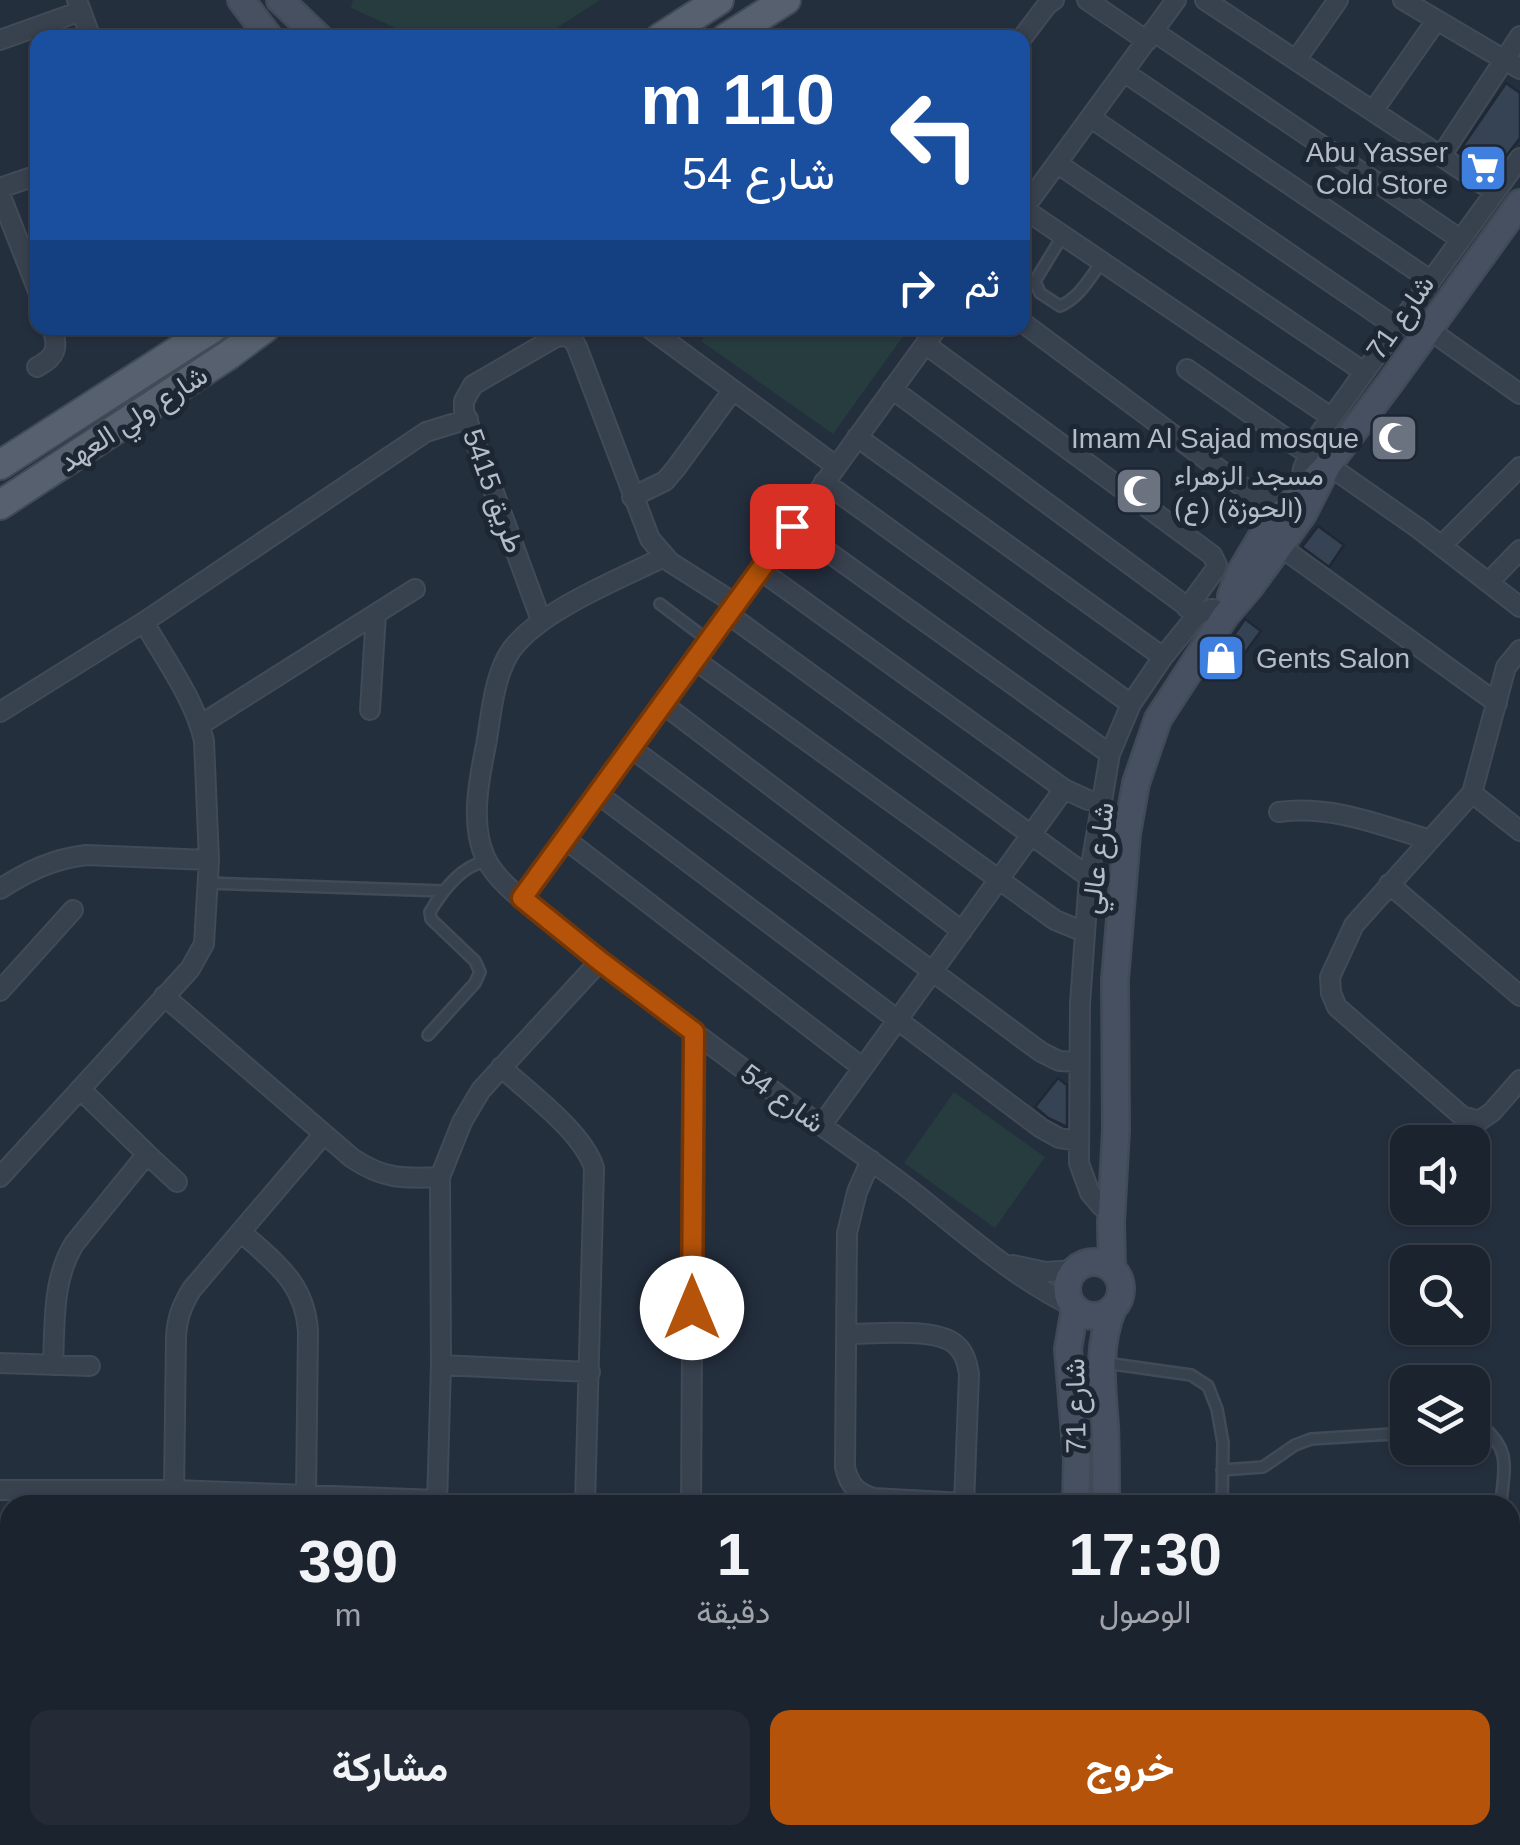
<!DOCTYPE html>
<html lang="ar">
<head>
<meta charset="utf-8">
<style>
	:root { --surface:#1b232e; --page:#242b36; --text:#f1f3f6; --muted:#a0a4aa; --line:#39404a; --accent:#b45309 }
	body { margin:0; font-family:Arial,Vazirmatn,sans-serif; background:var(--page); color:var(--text); direction:rtl; height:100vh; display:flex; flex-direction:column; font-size:38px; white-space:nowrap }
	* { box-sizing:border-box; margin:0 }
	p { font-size:32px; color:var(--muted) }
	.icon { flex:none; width:55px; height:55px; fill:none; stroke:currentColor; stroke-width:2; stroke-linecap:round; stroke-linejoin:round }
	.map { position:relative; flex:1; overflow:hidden; direction:ltr }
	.drawer { position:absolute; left:0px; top:1495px; width:1520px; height:350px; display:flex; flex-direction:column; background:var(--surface); border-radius:30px 30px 0 0; box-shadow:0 2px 8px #0004,0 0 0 2px var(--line); direction:rtl }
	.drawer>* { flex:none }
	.top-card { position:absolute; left:30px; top:30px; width:1000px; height:305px; border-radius:20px; box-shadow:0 2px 8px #0004,0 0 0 2px var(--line); direction:rtl; background:#1a4fa0; color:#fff; overflow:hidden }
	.tools { position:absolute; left:1390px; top:1125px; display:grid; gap:20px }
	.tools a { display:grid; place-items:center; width:100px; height:100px; border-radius:20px; background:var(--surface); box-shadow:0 2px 8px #0004,0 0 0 2px var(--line); font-size:50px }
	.pin { position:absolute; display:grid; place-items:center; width:85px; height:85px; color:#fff; margin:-42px; border-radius:20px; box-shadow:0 5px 15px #0006 }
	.me { position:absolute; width:110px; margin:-55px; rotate:0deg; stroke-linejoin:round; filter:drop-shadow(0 0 8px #0008) }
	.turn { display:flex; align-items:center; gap:35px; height:210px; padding:0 30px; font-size:45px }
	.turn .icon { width:130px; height:130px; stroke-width:2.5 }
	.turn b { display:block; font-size:70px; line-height:85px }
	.then { display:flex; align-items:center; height:95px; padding:0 30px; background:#0003; gap:20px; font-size:38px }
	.eta { display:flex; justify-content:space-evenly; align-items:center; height:170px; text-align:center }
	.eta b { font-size:60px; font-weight:700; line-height:70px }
	.primary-button { display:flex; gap:20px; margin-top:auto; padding:20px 30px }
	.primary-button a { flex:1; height:115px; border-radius:20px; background:var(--accent); color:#fff; font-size:40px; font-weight:700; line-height:115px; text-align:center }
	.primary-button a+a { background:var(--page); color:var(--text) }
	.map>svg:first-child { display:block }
	.green { fill:#263c3f }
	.building { fill:#364354; stroke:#1f2835; stroke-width:2.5 }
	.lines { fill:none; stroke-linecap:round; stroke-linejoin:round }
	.lane-casing { stroke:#414a57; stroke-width:14 }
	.street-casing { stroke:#414a57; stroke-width:22 }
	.secondary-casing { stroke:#414a57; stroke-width:30 }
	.primary-casing { stroke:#414a57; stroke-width:32 }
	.lane { stroke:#38414e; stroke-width:9 }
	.street { stroke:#38414e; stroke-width:18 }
	.secondary { stroke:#465061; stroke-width:25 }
	.primary { stroke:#56606e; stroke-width:28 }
	.route-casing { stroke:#753606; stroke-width:25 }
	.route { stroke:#b45309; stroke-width:18 }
	.labels { text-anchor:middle; stroke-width:10; stroke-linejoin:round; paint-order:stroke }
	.poi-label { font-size:28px; fill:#b4bcc9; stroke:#1d2633; text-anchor:end }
	.street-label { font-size:28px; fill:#b4bcc9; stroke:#1d2633 }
</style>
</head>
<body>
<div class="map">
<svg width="1520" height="1845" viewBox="0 0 1520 1845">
	<rect width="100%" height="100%" fill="#242f3e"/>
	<path class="green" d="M353,0H600L541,38L416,37L351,8Z
		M711,328H909L833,434L701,341Z
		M954,1092L1045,1157L995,1228L904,1163Z"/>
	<path class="building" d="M1506,83L1520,93V138L1492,175L1458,153Z
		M1318,526L1344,545L1329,567L1302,547Z
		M1245,619L1261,631L1228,676L1213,665Z
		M1058,1078L1067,1085V1127L1048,1118L1035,1107Z"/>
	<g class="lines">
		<g class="lane-casing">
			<path id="lane" d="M1063,235L1035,281L1040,293L1060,306C1079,298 1089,279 1101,263
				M660,604L709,641
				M207,883L444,891
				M428,1035L475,983L480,972L475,961L431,919L430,912C441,893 463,863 487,862
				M1106,1363L1191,1375L1208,1386L1217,1409L1223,1443L1222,1505
				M1472,1428L1483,1427C1513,1452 1503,1470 1501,1505
				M1222,1470L1263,1467L1295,1445L1311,1439L1408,1433
				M1510,1662H1520"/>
		</g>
		<g class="street-casing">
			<path id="street" d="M77,0L91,38
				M1087,0L1147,41
				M1205,0L1495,192
				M1403,0L1520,69
				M1153,31L1460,239
				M1022,38L1047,5L1054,0
				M0,40L81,11
				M1296,60L1338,0
				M1124,72L1430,280
				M1373,111L1436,21
				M1091,118L1396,327
				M1441,156L1520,36
				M1058,164L1364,372
				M0,188L38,175
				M0,194L38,291
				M1024,209L1331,417
				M1022,211L1176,0
				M1022,322L1251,493L1295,512
				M649,328L836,466
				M1428,329L1520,394
				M925,344L1212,555L1217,565L1215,570L1187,608
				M37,367C56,357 59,348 52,328
				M1187,369L1308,454
				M892,389L1197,614
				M857,437L1163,657
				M1328,465L1418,528L1520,607
				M824,482L1131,704
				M1245,491L1271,540L1497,703
				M632,497L665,481L676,468L733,390
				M1298,498L1303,469L1313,443L1520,158
				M792,526L1110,754
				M1441,546L1520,467
				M664,557C620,579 530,614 507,657C493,683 491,717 486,745C479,779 470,824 485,857C498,885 532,906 555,925C630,986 707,1042 784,1099C827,1130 871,1160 913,1192C962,1231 1017,1280 1073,1306
				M760,570L1064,789L1088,800L1101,802
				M1489,582L1520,550
				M728,614L1089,877
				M541,620L464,411V401L473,385L556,337C567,335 572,337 577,347L650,539L670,562L736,604
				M1520,650L1506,667L1472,793L1354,925L1330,977L1331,993L1337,1007L1462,1116L1479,1121L1492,1112L1520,1080
				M695,660L1055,920L1084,932
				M663,704L962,931
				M370,710L376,614
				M0,712L144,622L426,432L468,419
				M200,725L415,589
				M631,748L1041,1052L1059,1061L1079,1062
				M1472,793L1520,831
				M598,794L1041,1128L1059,1138L1078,1141
				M1279,812C1332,805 1380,825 1430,840
				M565,839L863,1068
				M1389,884L1520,996
				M0,889C28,871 53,859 86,855L209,860
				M523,898L937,328
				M0,991L73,910
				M164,996L352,1158C383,1179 404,1179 440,1177
				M501,1067C529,1093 583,1132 594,1168L585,1505
				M821,1126L1064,789
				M147,1154L177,1182
				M871,1160L857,1192L847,1233L845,1467C849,1485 856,1492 873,1498L964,1503
				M0,1177L190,969L204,944L209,860L204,741C195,699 165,660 144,622
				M1101,1206L1090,1193L1079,1163L1080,1004L1089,877L1110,754L1131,704L1163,657L1198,614L1211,609L1218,610L1225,616
				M241,1232C274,1262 305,1282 308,1331L306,1495
				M1013,1265L1046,1272L1075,1270
				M847,1334C874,1334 937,1327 956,1345C965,1353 967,1363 969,1374L964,1505
				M0,1363L90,1366
				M53,1365C55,1323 52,1280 74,1244L147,1154L80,1089
				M441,1365L590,1372
				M0,1490H174L437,1500
				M174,1490L176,1337C177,1318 182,1305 192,1289L323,1135
				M437,1505L441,1365L440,1177L462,1122L481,1090L600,961
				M691,1505L694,1033
				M0,1624H10
				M0,1744H10
				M1510,1746H1520
				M592,1835V1845
				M959,1835V1845
				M425,1845V1835
				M809,1845V1835
				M1283,1845L1284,1835
				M1381,1845L1382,1835
				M1491,1845L1492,1835"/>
		</g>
		<g class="secondary-casing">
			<path id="secondary" d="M241,0L270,38
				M280,0L320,38
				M1231,596L1240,573L1265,531L1328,465L1390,383L1520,203
				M1067 1289a27 27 0 1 1 54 0a27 27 0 1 1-54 0Z
				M1112,1268L1111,1222L1116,1130L1115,980L1127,834L1136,783L1158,719L1225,616L1250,587L1303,514L1328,465
				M1075,1308L1068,1349L1077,1459L1076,1505
				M1106,1505C1106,1479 1106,1452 1105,1426C1102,1386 1097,1345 1113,1308
				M1095,1835V1845"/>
		</g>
		<g class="primary-casing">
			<path id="primary" d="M660,38L719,0
				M726,38L786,0
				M0,465L213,328
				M0,505L230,354L265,328"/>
		</g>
		<use href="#lane" class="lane"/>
		<use href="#street" class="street"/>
		<use href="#secondary" class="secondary"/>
		<use href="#primary" class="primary"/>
	</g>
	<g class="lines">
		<g class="route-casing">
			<path id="route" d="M692,1308L694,1032L600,961L522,898L792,526"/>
		</g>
		<use href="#route" class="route"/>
	</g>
	<defs>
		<g id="supermarket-square" transform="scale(2.5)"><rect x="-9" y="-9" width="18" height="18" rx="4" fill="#3f7fe0" stroke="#1d2633"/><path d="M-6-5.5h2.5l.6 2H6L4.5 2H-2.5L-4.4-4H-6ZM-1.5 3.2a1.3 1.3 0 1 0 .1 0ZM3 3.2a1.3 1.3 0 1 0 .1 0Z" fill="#fff"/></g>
		<g id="mosque-square" transform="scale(2.5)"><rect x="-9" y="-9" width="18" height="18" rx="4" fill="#6b7280" stroke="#1d2633"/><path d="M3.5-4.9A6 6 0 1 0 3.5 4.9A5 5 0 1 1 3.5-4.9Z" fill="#fff"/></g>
		<g id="shop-square" transform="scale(2.5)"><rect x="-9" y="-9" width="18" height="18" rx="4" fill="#3f7fe0" stroke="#1d2633"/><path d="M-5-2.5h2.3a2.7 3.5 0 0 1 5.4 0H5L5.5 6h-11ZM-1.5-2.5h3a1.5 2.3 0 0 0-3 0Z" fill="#fff"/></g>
	</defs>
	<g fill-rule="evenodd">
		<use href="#supermarket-square" x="1483" y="168"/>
		<use href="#mosque-square" x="1394" y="438"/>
		<use href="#mosque-square" x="1139" y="491"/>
		<use href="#shop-square" x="1221" y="658"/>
	</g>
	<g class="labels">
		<g class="poi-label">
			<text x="1448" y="162">Abu Yasser<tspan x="1448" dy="32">Cold Store</tspan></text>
			<text x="1359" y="448">Imam Al Sajad mosque</text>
			<text x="1174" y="485" text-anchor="start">مسجد الزهراء<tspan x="1174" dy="32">(ع) (الحوزة)</tspan></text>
			<text x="1256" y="668" text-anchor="start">Gents Salon</text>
		</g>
		<g class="street-label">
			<text transform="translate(1400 317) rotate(-55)" y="10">شارع 71</text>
			<text transform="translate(133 418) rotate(-33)" y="10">شارع ولي العهد</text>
			<text transform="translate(494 491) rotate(70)" y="10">طريق 5415</text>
			<text transform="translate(1097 858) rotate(-83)" y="10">شارع عالي</text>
			<text transform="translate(783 1098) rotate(36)" y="10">شارع 54</text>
			<text transform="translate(1075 1406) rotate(-91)" y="10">شارع 71</text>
		</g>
	</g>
</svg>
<div class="tools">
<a><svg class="icon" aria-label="sound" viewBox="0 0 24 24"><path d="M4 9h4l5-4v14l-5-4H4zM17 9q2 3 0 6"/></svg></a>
<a><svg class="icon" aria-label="search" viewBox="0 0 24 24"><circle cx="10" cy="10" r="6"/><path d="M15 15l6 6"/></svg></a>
<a><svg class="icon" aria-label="layers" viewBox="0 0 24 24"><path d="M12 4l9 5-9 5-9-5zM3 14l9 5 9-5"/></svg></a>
</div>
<div class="pin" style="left:792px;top:526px;background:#d93025"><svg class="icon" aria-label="arrive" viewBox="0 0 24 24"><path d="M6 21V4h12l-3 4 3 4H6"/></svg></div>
<svg class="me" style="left:692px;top:1308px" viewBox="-20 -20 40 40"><circle r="19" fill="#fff"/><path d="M0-13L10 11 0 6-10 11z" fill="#b45309"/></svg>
<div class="top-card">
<div class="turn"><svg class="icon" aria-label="left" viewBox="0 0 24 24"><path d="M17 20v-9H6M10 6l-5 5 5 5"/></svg><div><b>110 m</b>شارع 54</div></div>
<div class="then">ثم<svg class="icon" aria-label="right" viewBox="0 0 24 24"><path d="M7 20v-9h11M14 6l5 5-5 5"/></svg></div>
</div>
<section class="drawer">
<div class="eta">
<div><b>17:30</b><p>الوصول</p></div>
<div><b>1</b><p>دقيقة</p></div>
<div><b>390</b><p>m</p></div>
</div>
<div class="primary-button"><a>خروج</a><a>مشاركة</a></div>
</section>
</div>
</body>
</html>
